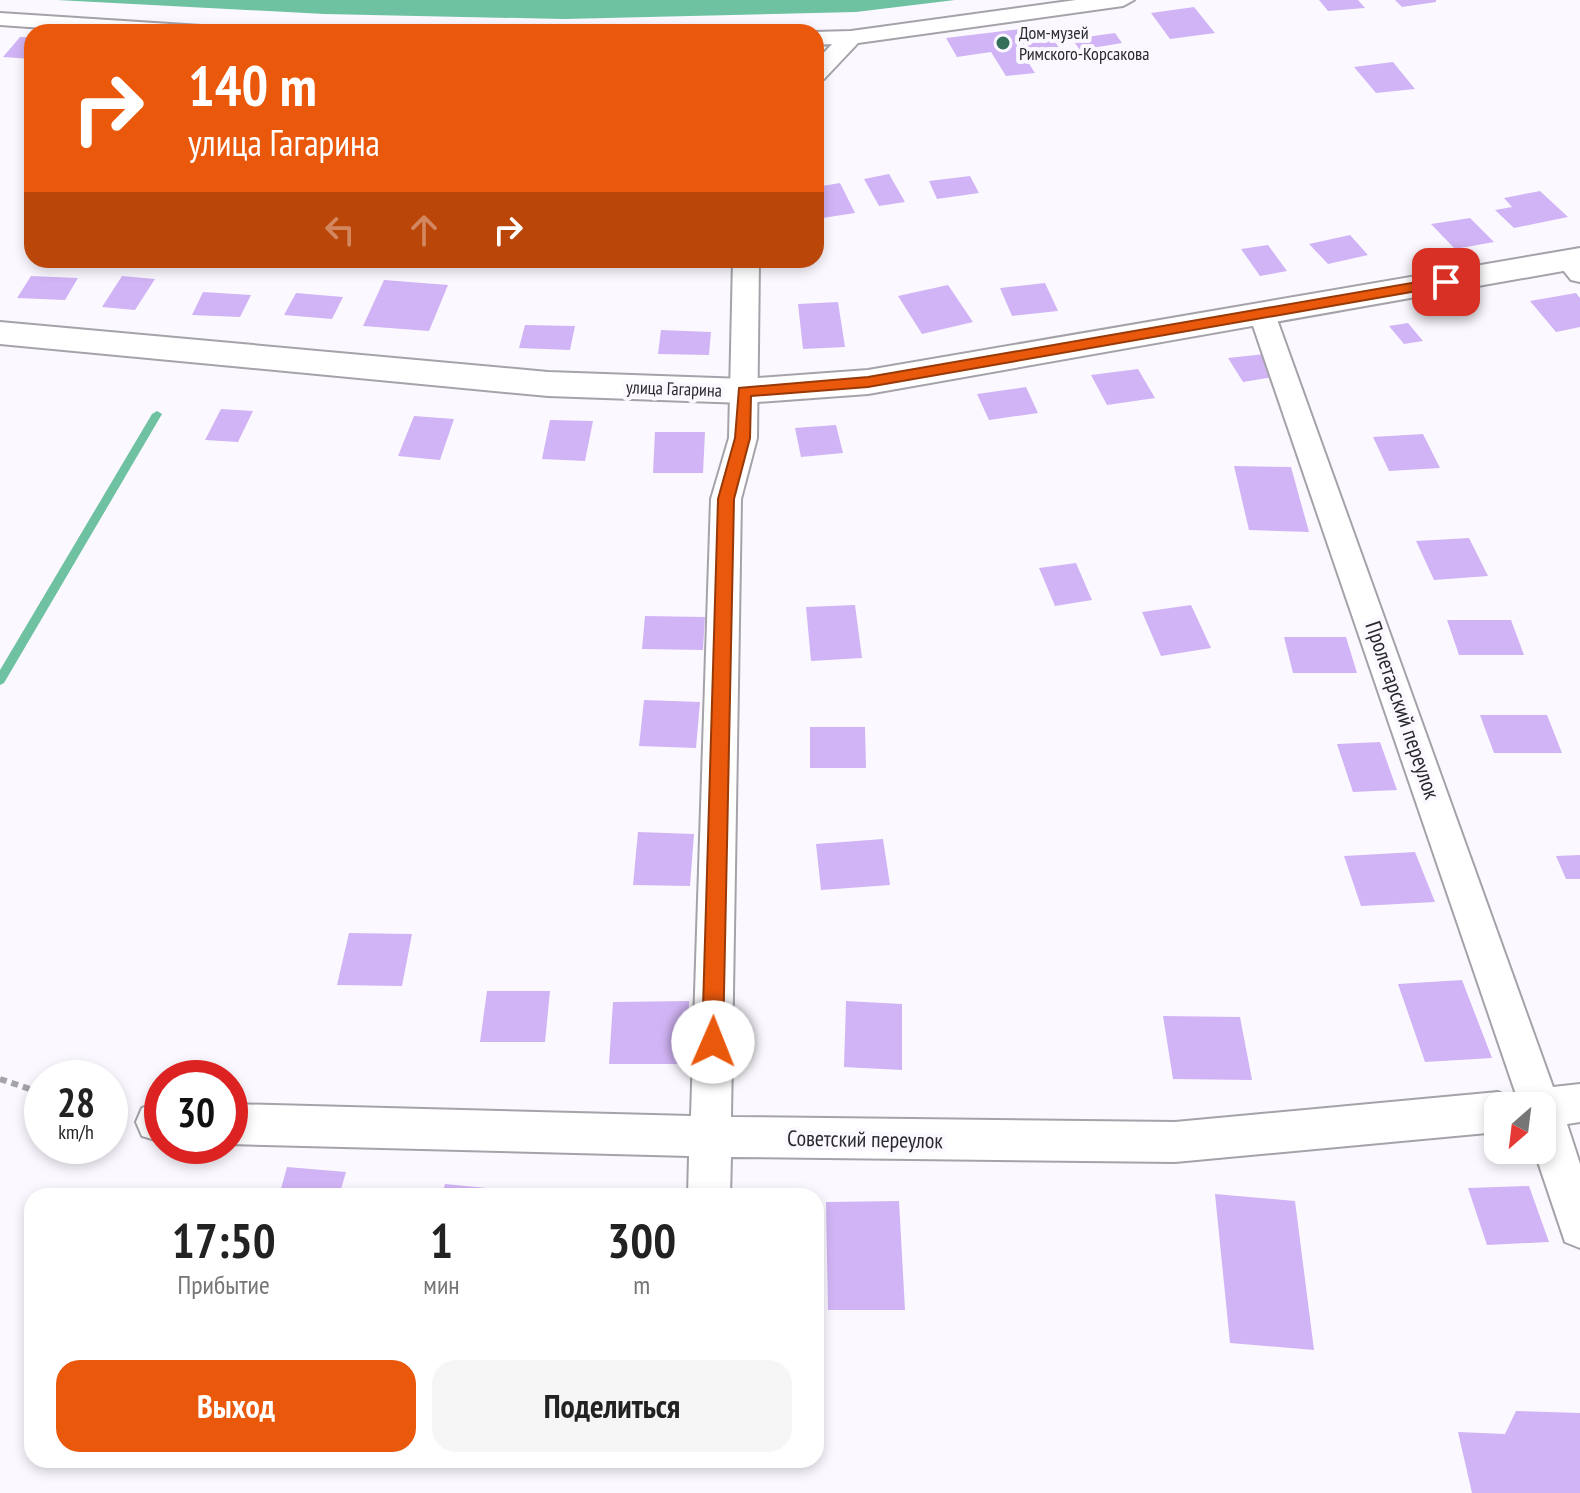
<!DOCTYPE html>
<html lang="ru">
<head>
<meta charset="utf-8">
<style>
	:root { --surface:#fff; --page:#f6f6f6; --text:#222; --muted:#767676; --accent:#ea580c }
	body { margin:0; font-family:"PT Sans Narrow",sans-serif; background:var(--page); color:var(--text); height:100vh; display:flex; flex-direction:column; font-size:30px; white-space:nowrap }
	* { box-sizing:border-box; margin:0 }
	p { font-size:26px; color:var(--muted) }
	.icon { flex:none; width:44px; height:44px; fill:none; stroke:currentColor; stroke-width:2; stroke-linecap:round; stroke-linejoin:round }
	.map { position:relative; flex:1; overflow:hidden }
	.sheet { position:absolute; left:24px; top:1188px; width:800px; height:280px; display:flex; flex-direction:column; background:var(--surface); border-radius:24px; box-shadow:0 4px 12px #0003 }
	.sheet>* { flex:none }
	.top-card { position:absolute; left:24px; top:24px; width:800px; height:244px; border-radius:24px; box-shadow:0 4px 12px #0003; background:#ea580c; color:#fff; overflow:hidden }
	.needle { width:52px; rotate:208deg }
	.buttons { position:absolute; left:1484px; top:1092px; display:grid; gap:16px }
	.buttons a { display:grid; place-items:center; width:72px; height:72px; border-radius:16px; background:var(--surface); box-shadow:0 4px 12px #0003; font-size:40px }
	.speed { position:absolute; left:24px; top:1060px; display:flex; gap:16px; font-size:40px; font-weight:700; text-align:center }
	.speed>* { display:grid; place-content:center; width:104px; height:104px; border-radius:50%; background:var(--surface); box-shadow:0 4px 12px #0003; line-height:1 }
	.speed small { font-size:20px; font-weight:400 }
	.speed .limit { border:12px solid #d22; background:#fff; color:#111 }
	.pin { position:absolute; display:grid; place-items:center; width:68px; height:68px; color:#fff; margin:-34px; border-radius:16px; box-shadow:0 4px 12px #0006 }
	.me { position:absolute; width:88px; margin:-44px; rotate:1deg; stroke-linejoin:round; filter:drop-shadow(0 0 6px #0008) }
	.turn { display:flex; align-items:center; gap:28px; height:168px; padding:0 32px; font-size:36px }
	.turn .icon { width:104px; height:104px; stroke-width:2.5 }
	.turn b { display:block; font-size:56px; line-height:68px }
	.lanes { display:flex; align-items:center; height:76px; padding:0 32px; background:#0003; justify-content:center; gap:40px; direction:ltr }
	.lanes .off { opacity:.35 }
	.eta { display:flex; justify-content:space-evenly; align-items:center; height:136px; text-align:center }
	.eta b { font-size:48px; font-weight:700; line-height:56px }
	.button { display:flex; gap:16px; margin-top:auto; padding:16px 32px }
	.button a { flex:1; height:92px; border-radius:24px; background:var(--accent); color:#fff; font-size:32px; font-weight:700; line-height:92px; text-align:center }
	.button a+a { background:var(--page); color:var(--text) }
	.map>svg:first-child { display:block }
	.water { fill:#6ec1a1 }
	.lines { fill:none; stroke-linecap:round; stroke-linejoin:round }
	.stream { fill:#6ec1a1; fill-rule:evenodd }
	.building { fill:#d1b4f5 }
	.street-casing { stroke:#a5a2a9; stroke-width:4 }
	.secondary-casing { stroke:#a5a2a9; stroke-width:4 }
	.path { stroke:#a5a4a8; stroke-width:6; stroke-dasharray:7 5; stroke-linecap:butt }
	.street { fill:#fff; fill-rule:evenodd }
	.secondary { fill:#fff; fill-rule:evenodd }
	.route { fill:#ea580c; stroke:#983908; stroke-width:2 }
	.poi-dot { fill:#336f59; stroke:#fbf9ff; stroke-width:3 }
	.labels { text-anchor:middle; stroke-width:8; stroke-linejoin:round; paint-order:stroke }
	.far-poi-label { font-size:18px; fill:#2a292c; stroke:#fbf9ff; text-anchor:start }
	.far-street-label { font-size:18px; fill:#2a292c; stroke:#fbf9ff }
	.street-label { font-size:22px; fill:#2a292c; stroke:#fbf9ff }
</style>
</head>
<body>
<div class="map">
<svg width="1580" height="1493" viewBox="0 0 1580 1493">
	<rect width="100%" height="100%" fill="#fbf9ff"/>
	<path class="water" d="M57,0H955L856,12L564,19L324,14Z"/>
	<g class="lines">
		<path class="stream" d="M157,411L162,414L4,683L0,685V670L152,414Z"/>
	</g>
	<path class="building" d="M1319,0H1358L1365,8L1328,11Z
		M1395,0H1436V2L1402,7Z
		M1194,7L1215,33L1170,39L1151,13Z
		M1045,26L1063,54L1028,62L1035,73L1006,76L991,52L957,57L946,38Z
		M1115,33L1122,43L1080,50L1072,39Z
		M20,37H32V59L3,57Z
		M1393,62L1415,89L1376,93L1354,67Z
		M889,174L905,202L879,206L864,179Z
		M970,176L979,193L937,199L929,181Z
		M840,183L855,213L816,219V187Z
		M1540,191L1568,217L1514,228L1495,210L1512,207L1504,198Z
		M1470,218L1494,242L1455,249L1431,224Z
		M1350,235L1368,255L1328,264L1309,244Z
		M1268,245L1287,271L1260,276L1241,249Z
		M31,276L78,278L65,300L17,298Z
		M122,276L155,279L135,310L102,307Z
		M384,280L448,285L429,331L363,326Z
		M1045,283L1058,311L1012,316L1000,288Z
		M948,285L973,322L922,334L898,296Z
		M203,292L251,295L240,317L192,315Z
		M296,293L343,297L332,319L284,315Z
		M1576,293L1580,298V327L1556,332L1530,301Z
		M838,302L845,347L803,349L798,304Z
		M1408,323L1423,341L1404,344L1389,326Z
		M525,325L575,326L570,350L519,348Z
		M661,330L711,332L709,355L658,354Z
		M1265,354L1280,376L1243,382L1228,358Z
		M1138,369L1155,398L1107,405L1091,375Z
		M1026,387L1038,413L989,420L977,394Z
		M221,409L253,411L238,442L205,440Z
		M414,416L454,419L440,460L398,456Z
		M550,420L593,421L585,461L542,459Z
		M836,425L843,453L801,457L795,428Z
		M655,432H705L703,473H653Z
		M1423,434L1440,468L1389,471L1373,437Z
		M1234,466L1291,467L1309,532L1249,530Z
		M1469,538L1488,576L1434,580L1416,541Z
		M1076,563L1092,600L1055,606L1039,568Z
		M855,605L862,658L811,661L806,607Z
		M1191,605L1211,648L1161,656L1142,612Z
		M645,616L705,617L703,650L642,649Z
		M1447,620H1511L1524,655H1459Z
		M1284,637H1346L1357,673H1293Z
		M644,700L700,702L696,748L639,746Z
		M1480,715H1547L1562,753H1494Z
		M810,727H865L866,768H810Z
		M1380,742L1397,790L1353,792L1337,744Z
		M638,832L694,834L690,886L633,885Z
		M883,839L890,885L821,890L816,844Z
		M1415,852L1435,902L1361,906L1344,856Z
		M1580,855V879H1566L1556,856Z
		M349,933L412,934L402,986L337,985Z
		M1462,980L1492,1058L1425,1062L1398,984Z
		M487,991H550L545,1042H480Z
		M689,1001L687,1064H609L613,1002Z
		M846,1001L902,1004V1070L844,1067Z
		M1163,1016L1240,1017L1252,1080L1173,1079Z
		M287,1167L346,1172L339,1196H279Z
		M445,1184L519,1191L518,1196H442Z
		M1529,1186L1549,1242L1487,1245L1468,1188Z
		M1215,1194L1295,1201L1314,1350L1230,1343Z
		M899,1201L905,1310H828L826,1202Z
		M1516,1411L1580,1413V1493H1472L1458,1432L1505,1434Z"/>
	<g class="lines">
		<g class="street-casing">
			<path id="street" d="M1076,0H1134L1123,6L858,43L824,79L816,81V61L832,44L816,45L814,32L851,31Z
				M0,13L201,26L212,32H101L0,25Z
				M1568,252L1580,258V282L1571,280L1555,260Z
				M733,260H759L757,438L741,499L731,1117L1175,1122L1498,1092L1512,1098L1516,1106H1498V1132L1175,1162L731,1157L730,1196H688L689,1156L230,1144V1104L691,1116L711,499L729,438Z
				M1262,306L1271,308L1275,314L1553,1087L1580,1084V1122L1567,1124L1580,1164V1248L1565,1242L1534,1150H1542V1106H1520L1249,314L1253,308Z
				M156,1102H162V1142L142,1136L136,1122L142,1108Z"/>
		</g>
		<g class="secondary-casing">
			<path id="secondary" d="M1580,248V268L868,394L744,403L548,396L0,344V322L548,372L744,379L868,370Z"/>
		</g>
		<path class="path" d="M0,1079L42,1093"/>
		<use href="#street" class="street"/>
		<use href="#secondary" class="secondary"/>
	</g>
	<path class="route" d="M1446,277L1453,282L1451,285L868,387L751,396L750,438L734,499L723,1042L720,1049L713,1052L705,1049L702,1042L718,499L735,438L739,388L868,377Z"/>
	<circle class="poi-dot" cx="1003" cy="43" r="8"/>
	<g class="labels">
		<g class="far-poi-label">
			<text x="1019" y="39">Дом-музей<tspan x="1019" dy="21">Римского-Корсакова</tspan></text>
		</g>
		<g class="far-street-label">
			<text transform="translate(674 389) rotate(2)" y="6">улица Гагарина</text>
		</g>
		<g class="street-label">
			<text transform="translate(1403 710) rotate(71)" y="8">Пролетарский переулок</text>
			<text transform="translate(865 1139) rotate(1)" y="8">Советский переулок</text>
		</g>
	</g>
</svg>
<div class="buttons">
<a><svg class="needle" viewBox="-14 -14 28 28"><path d="M0-13l5 13h-10z" fill="#e53935"/><path d="M0 13l5-13h-10z" fill="#767676"/></svg></a>
</div>
<div class="speed"><div>28<small>km/h</small></div><div class="limit">30</div></div>
<div class="pin" style="left:1446px;top:282px;background:#d93025"><svg class="icon" aria-label="arrive" viewBox="0 0 24 24"><path d="M6 21V4h12l-3 4 3 4H6"/></svg></div>
<svg class="me" style="left:713px;top:1042px" viewBox="-20 -20 40 40"><circle r="19" fill="#fff"/><path d="M0-13L10 11 0 6-10 11z" fill="#ea580c"/></svg>
<div class="top-card">
<div class="turn"><svg class="icon" aria-label="right" viewBox="0 0 24 24"><path d="M7 20v-9h11M14 6l5 5-5 5"/></svg><div><b>140 m</b>улица Гагарина</div></div>
<div class="lanes"><svg class="icon off" aria-label="left" viewBox="0 0 24 24"><path d="M17 20v-9H6M10 6l-5 5 5 5"/></svg><svg class="icon off" aria-label="ahead" viewBox="0 0 24 24"><path d="M12 20V5M6 11l6-6 6 6"/></svg><svg class="icon" aria-label="right" viewBox="0 0 24 24"><path d="M7 20v-9h11M14 6l5 5-5 5"/></svg></div>
</div>
<section class="sheet">
<div class="eta">
<div><b>17:50</b><p>Прибытие</p></div>
<div><b>1</b><p>мин</p></div>
<div><b>300</b><p>m</p></div>
</div>
<div class="button"><a>Выход</a><a>Поделиться</a></div>
</section>
</div>
</body>
</html>
